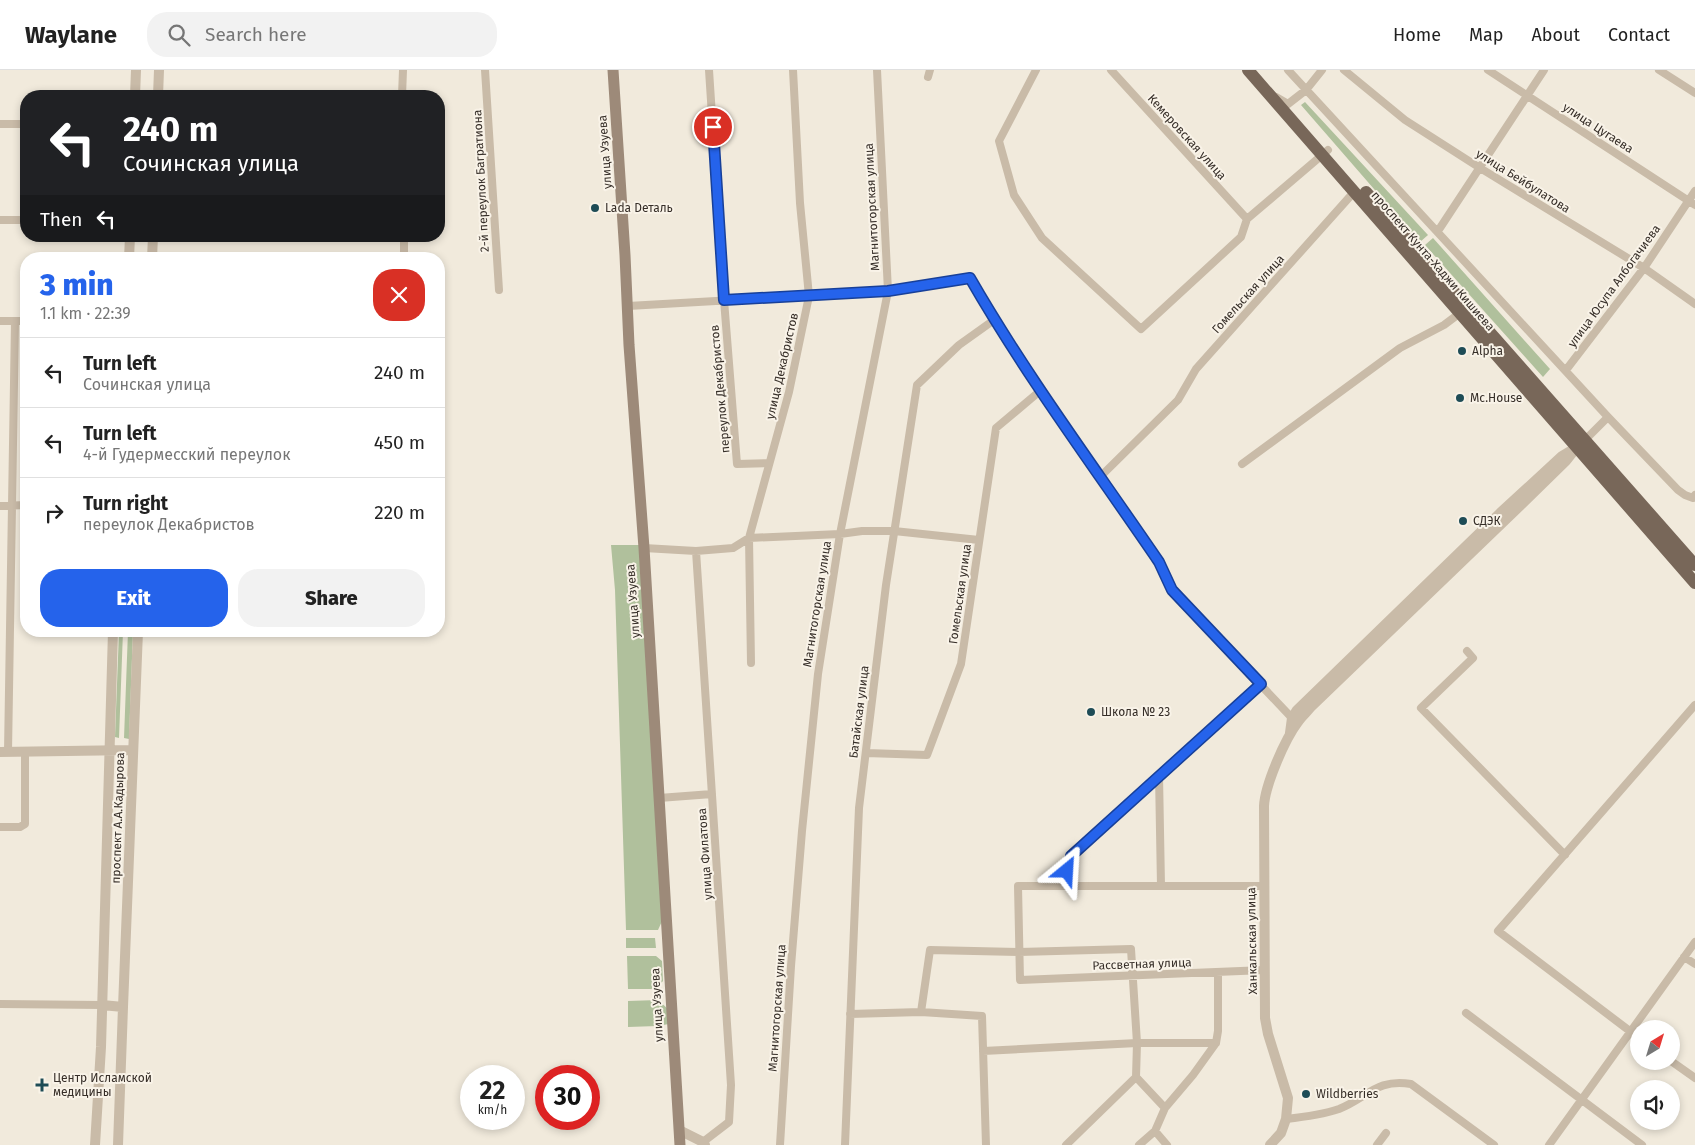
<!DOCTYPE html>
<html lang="en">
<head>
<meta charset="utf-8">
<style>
	:root { --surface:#fff; --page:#f2f2f2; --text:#222; --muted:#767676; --line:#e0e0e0; --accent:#2563eb }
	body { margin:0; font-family:"Fira Sans",sans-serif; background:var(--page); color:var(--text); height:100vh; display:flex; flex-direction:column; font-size:19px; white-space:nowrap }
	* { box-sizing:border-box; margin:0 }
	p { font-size:16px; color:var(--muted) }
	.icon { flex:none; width:28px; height:28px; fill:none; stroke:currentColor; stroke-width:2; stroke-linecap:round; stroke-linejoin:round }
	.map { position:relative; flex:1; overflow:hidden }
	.details { position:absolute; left:20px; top:182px; width:425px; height:385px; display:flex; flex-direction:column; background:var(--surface); border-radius:20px; box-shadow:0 2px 8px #0003 }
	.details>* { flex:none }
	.top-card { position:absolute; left:20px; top:20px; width:425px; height:152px; border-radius:20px; box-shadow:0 2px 8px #0003; background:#202124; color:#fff; overflow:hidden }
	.needle { width:32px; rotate:38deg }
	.buttons { position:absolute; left:1630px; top:950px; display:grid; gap:10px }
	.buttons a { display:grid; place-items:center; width:50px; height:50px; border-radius:50%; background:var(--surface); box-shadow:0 2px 8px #0003; font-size:25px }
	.speed { position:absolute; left:460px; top:995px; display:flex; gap:10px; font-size:25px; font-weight:700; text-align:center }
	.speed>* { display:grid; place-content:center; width:65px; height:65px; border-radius:50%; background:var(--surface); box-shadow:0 2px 8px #0003; line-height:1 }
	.speed small { font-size:12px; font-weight:400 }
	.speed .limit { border:8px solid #d22; background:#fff; color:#111 }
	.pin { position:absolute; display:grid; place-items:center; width:42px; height:42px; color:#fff; margin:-21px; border:2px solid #fff; border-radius:50%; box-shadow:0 1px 5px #0007 }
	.me { position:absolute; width:55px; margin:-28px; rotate:27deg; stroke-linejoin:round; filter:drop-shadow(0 0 4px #0008) }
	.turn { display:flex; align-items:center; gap:18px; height:105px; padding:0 20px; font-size:22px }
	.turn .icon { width:65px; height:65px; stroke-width:2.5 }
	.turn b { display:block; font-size:35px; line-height:42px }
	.then { display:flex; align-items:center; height:48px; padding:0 20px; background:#0003; gap:10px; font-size:19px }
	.round { display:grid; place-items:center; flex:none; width:52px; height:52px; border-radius:20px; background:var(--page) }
	.overview { display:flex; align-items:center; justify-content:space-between; height:85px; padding:0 20px }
	h1 { font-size:30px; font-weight:800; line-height:38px; color:var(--accent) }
	.button { display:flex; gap:10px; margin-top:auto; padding:10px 20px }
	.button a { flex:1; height:58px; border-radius:20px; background:var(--accent); color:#fff; font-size:20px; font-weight:800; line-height:58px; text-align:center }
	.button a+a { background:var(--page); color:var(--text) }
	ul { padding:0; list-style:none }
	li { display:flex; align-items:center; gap:15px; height:70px; padding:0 20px; border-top:1px solid var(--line) }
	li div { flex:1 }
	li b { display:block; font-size:19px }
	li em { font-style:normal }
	header { display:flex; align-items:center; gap:30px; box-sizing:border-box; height:70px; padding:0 25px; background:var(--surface); border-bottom:1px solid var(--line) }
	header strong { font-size:24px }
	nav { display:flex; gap:28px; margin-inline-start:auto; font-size:18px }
	.search { width:350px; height:45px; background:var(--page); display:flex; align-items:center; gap:12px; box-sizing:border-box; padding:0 18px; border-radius:20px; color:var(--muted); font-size:19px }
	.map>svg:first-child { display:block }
	.green { fill:#b0c09c }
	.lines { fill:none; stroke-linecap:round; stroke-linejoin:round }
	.minor { stroke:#c9bba8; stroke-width:8 }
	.tertiary { stroke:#c9bba8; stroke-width:10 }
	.secondary { stroke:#9d8a79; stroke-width:11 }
	.primary { stroke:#786759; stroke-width:12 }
	.route-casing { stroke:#184099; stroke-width:12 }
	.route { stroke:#2563eb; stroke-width:9 }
	.poi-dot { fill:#1e4c56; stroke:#f9f3e8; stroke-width:2 }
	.labels { text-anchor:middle; stroke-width:4; stroke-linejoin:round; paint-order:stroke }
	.street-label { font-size:12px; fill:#362e28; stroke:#f9f3e8 }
	.poi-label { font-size:12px; fill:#362e28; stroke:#f9f3e8; text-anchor:start }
</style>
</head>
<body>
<header>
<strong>Waylane</strong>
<div class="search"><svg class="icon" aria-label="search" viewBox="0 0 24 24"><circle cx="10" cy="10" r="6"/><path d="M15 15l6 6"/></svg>Search here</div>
<nav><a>Home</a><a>Map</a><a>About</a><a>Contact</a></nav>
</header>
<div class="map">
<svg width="1695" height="1075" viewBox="0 0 1695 1075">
	<rect width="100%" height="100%" fill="#f1eadc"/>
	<path class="green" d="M1305,32L1428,165L1420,172L1301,35Z
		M1433,168L1550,299L1543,307L1425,175Z
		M611,475H639L663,849L658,860H626L615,520Z
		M119,561H123L119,668L115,667Z
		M128,561H133L129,669L124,668Z
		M626,868H655L656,878H626Z
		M627,886H656L662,891L663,911L656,919H628Z
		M658,930L668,939L669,954L657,956L628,957V931Z"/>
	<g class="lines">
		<path class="minor" d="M485,0L499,220
			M709,0L724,230L737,394L769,393
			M1036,0L999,71L1014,125L1042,168L1141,259L1241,167L1247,149L1328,80
			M1111,0L1247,149
			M1288,0L1608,347L1678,420L1685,425L1693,428L1695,425
			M1344,0L1405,50L1480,98L1644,198L1695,234
			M1488,0L1695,135
			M1659,0L1695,23
			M928,7L930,0
			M402,26L403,0
			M1276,27L1288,34L1306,20L1322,0
			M0,54H26
			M0,150H26
			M1438,161L1544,0
			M404,166V185
			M628,236L888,221L970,208C1027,307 1095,398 1159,493L1172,521L1292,648
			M0,251H26
			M1566,300L1644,198L1695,121
			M1585,370L1608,347
			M1242,394L1400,278L1444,255L1460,243L1462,245
			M1100,407L1178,330L1196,299L1354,122
			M0,436L26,435
			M644,478L696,481L733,478L749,468L840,464L862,461H894L979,470
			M696,481L731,1015L729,1052L703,1072
			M1467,581L1473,588L1421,638L1565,785
			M751,593L749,468L789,322L809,226L800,133L793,0
			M8,682L15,251
			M866,683L927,685L961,594L996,358L1040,321
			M1159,705L1161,816
			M659,728L712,724
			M0,757H20L25,754V682
			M1062,816L1071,786L1261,614
			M1264,816H1018L1020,910L1265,900
			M1684,887L1695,894
			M0,934L102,935
			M921,942L930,880L1019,882L1131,879L1137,973L1136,1007L1165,1038
			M1466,943L1642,1075
			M850,944L921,942L982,946L986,1075
			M1639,968L1498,861L1695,635
			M983,981L1137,973H1216
			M1671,991L1695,1008
			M1286,1049C1304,1047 1321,1045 1339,1039C1367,1028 1377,1008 1411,1014L1494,1075
			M1155,1061L1167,1075
			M780,1075L791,896L802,761L818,604L840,464L888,221L877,0
			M845,1075L859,738L886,515L917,315L959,275L994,250
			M1066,1075L1136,1007
			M1139,1075L1155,1061L1165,1038L1193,1005L1216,973L1218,961V902
			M1377,1075L1386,1063
			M1549,1075L1695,872"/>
		<path class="tertiary" d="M135,26L136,0
			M158,26L159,0
			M129,189L130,166
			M152,189L153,166
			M0,682L133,680
			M102,935L123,937L118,1075
			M123,937L138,561
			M679,1060L703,1072L705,1075
			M95,1075L101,977L113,561
			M1270,1075L1281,1063L1286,1049L1288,1028L1268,964L1265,948L1264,736C1265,715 1285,669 1298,652C1302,646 1307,642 1311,637L1520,436L1566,391L1577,377L1562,386L1500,443L1297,640L1292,648L1290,663"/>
		<path class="secondary" d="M613,0L625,185L629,275L644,478L680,1075"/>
		<path class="primary" d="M1248,0L1695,513
			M1366,122L1695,495"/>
	</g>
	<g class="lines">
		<g class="route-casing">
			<path id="route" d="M713,57L724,230L888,221L970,208C1027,307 1095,398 1159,492L1172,520L1261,614L1071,786L1067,801"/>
		</g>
		<use href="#route" class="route"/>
	</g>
	<g class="poi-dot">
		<circle cx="595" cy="138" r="5"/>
		<circle cx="1462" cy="281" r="5"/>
		<circle cx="1460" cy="328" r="5"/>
		<circle cx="1463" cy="451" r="5"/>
		<circle cx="1091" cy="642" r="5"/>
		<path d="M39.5 1007.5h5v5h5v5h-5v5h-5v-5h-5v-5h5z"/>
		<circle cx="1306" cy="1024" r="5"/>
	</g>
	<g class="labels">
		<g class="street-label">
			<text transform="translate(1598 58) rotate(33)" y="4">улица Цугаева</text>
			<text transform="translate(1187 67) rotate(48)" y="4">Кемеровская улица</text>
			<text transform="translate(605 82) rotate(-94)" y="4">улица Узуева</text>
			<text transform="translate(481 111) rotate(-93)" y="4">2-й переулок Багратиона</text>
			<text transform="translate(1523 111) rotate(32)" y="4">улица Бейбулатова</text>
			<text transform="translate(872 137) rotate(-93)" y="4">Магнитогорская улица</text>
			<text transform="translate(1433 191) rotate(49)" y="4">проспект Кунта-Хаджи Кишиева</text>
			<text transform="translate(1614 216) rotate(-54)" y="4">улица Юсупа Албогачиева</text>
			<text transform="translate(1248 224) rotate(-48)" y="4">Гомельская улица</text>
			<text transform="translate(782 296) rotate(-77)" y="4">улица Декабристов</text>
			<text transform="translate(720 319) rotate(-95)" y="4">переулок Декабристов</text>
			<text transform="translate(960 524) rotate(-82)" y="4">Гомельская улица</text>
			<text transform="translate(633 531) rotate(-94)" y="4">улица Узуева</text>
			<text transform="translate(817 534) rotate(-81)" y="4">Магнитогорская улица</text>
			<text transform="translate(859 642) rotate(-83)" y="4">Батайская улица</text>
			<text transform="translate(118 748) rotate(-88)" y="4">проспект А.А.Кадырова</text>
			<text transform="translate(705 784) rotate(-94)" y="4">улица Филатова</text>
			<text transform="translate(1252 871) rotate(-91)" y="4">Ханкальская улица</text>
			<text transform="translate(1142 894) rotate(-2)" y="4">Рассветная улица</text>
			<text transform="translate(657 935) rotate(-93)" y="4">улица Узуева</text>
			<text transform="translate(777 938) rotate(-86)" y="4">Магнитогорская улица</text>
		</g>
		<g class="poi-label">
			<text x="605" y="142">Lada Dеталь</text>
			<text x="1472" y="285">Alpha</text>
			<text x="1470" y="332">Mc.House</text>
			<text x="1473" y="455">СДЭК</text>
			<text x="1101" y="646">Школа № 23</text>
			<text x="53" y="1012">Центр Исламской<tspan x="53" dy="14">медицины</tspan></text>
			<text x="1316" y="1028">Wildberries</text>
		</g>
	</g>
</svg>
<div class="buttons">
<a><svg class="needle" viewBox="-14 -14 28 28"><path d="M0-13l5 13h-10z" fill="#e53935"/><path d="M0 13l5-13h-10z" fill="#767676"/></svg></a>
<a><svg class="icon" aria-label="sound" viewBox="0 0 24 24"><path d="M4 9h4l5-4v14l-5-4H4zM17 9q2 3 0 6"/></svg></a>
</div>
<div class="speed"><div>22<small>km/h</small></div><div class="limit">30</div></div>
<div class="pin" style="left:713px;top:57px;background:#d93025"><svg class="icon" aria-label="arrive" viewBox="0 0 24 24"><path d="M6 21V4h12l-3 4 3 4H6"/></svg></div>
<svg class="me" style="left:1067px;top:801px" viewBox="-20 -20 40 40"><path d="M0-17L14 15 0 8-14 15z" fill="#2563eb" stroke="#fff" stroke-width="4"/></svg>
<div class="top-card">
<div class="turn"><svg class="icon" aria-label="left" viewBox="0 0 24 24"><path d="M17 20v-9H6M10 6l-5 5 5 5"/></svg><div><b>240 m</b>Сочинская улица</div></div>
<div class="then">Then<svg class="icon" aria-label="left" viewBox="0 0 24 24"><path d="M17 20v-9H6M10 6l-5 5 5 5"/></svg></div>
</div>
<section class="details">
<div class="overview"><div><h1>3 min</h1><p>1.1 km · 22:39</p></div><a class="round" style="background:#d93025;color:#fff"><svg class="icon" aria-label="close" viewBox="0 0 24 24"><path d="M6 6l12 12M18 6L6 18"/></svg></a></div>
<ul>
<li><svg class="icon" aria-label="left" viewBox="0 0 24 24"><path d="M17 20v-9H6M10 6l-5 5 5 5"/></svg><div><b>Turn left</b><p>Сочинская улица</p></div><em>240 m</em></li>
<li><svg class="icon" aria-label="left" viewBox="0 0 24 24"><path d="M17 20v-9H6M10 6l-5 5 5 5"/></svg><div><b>Turn left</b><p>4-й Гудермесский переулок</p></div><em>450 m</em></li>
<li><svg class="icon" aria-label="right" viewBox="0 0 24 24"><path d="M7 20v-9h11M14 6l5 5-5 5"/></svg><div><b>Turn right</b><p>переулок Декабристов</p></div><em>220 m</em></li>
</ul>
<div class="button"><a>Exit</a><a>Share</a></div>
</section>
</div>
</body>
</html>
